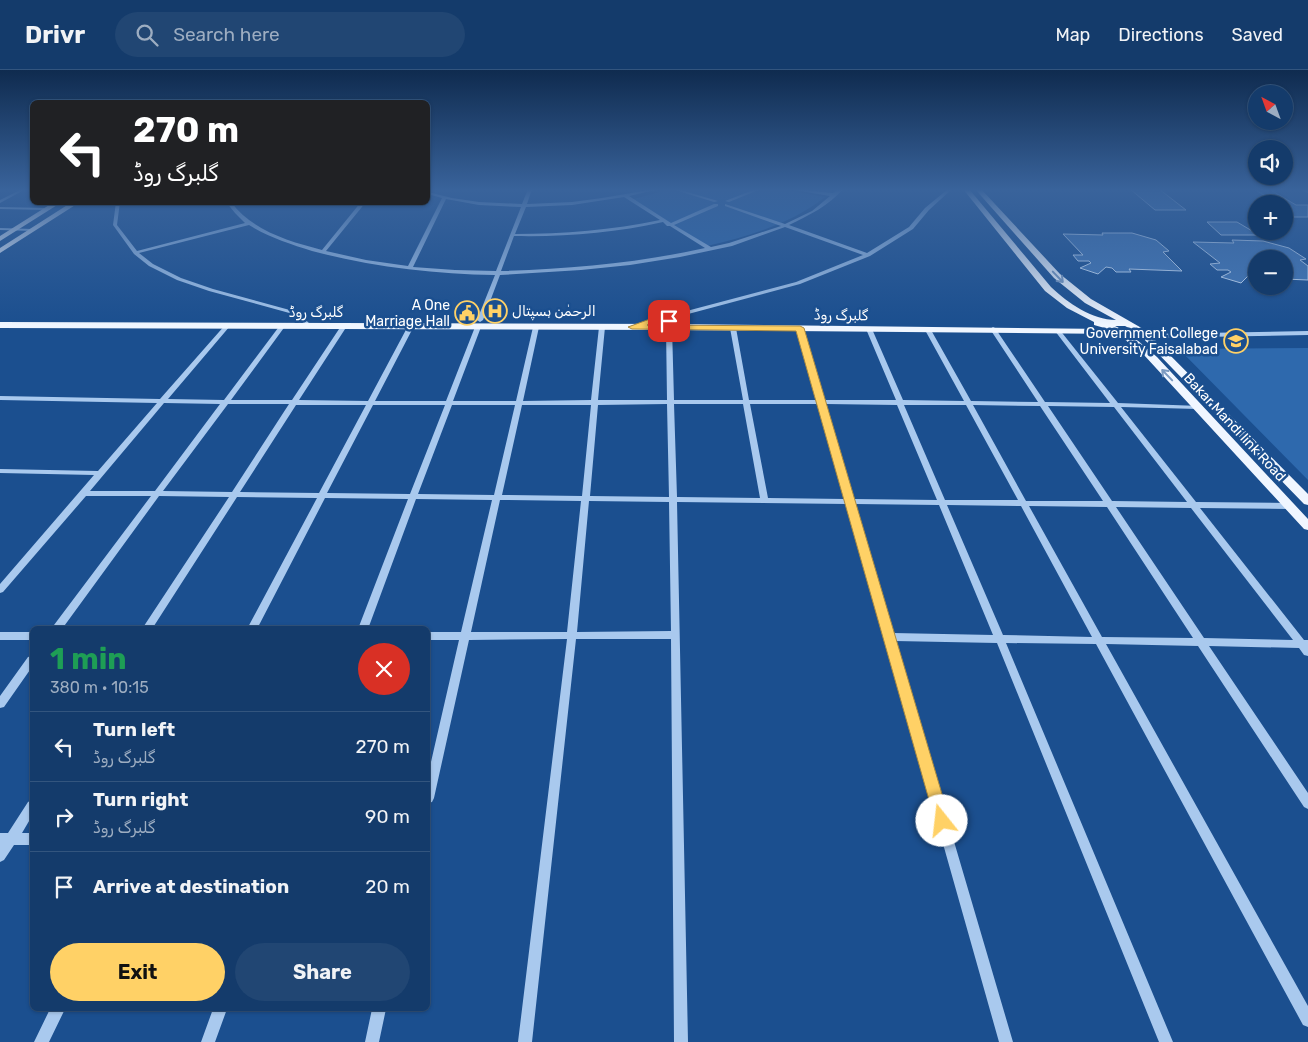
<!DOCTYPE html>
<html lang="en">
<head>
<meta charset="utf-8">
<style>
	:root { --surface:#143b6b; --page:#214673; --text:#f1f3f6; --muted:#9dadc1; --line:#33557e; --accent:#ffd166 }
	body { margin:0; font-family:Rubik,"Noto Sans Arabic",sans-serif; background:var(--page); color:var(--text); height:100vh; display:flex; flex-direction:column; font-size:19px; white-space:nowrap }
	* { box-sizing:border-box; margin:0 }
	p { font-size:16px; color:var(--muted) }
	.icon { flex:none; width:28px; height:28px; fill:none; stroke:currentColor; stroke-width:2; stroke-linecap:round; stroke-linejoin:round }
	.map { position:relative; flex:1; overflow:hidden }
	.sheet { position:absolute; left:30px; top:556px; width:400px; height:385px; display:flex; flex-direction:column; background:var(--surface); border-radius:8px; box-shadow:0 1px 4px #0004,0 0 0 1px var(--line) }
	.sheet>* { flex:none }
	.hud { position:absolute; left:30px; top:30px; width:400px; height:105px; border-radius:8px; box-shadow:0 1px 4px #0004,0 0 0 1px var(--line); background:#202124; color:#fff; overflow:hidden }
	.needle { width:32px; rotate:319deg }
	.tools { position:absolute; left:1248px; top:15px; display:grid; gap:10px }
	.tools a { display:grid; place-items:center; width:45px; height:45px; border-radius:50%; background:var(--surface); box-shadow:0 1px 4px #0004,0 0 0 1px var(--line); font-size:25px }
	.pin { position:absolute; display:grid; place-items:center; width:42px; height:42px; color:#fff; margin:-21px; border-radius:10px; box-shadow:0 2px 8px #0006 }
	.me { position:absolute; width:55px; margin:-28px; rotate:344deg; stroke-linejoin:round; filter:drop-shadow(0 0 4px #0008) }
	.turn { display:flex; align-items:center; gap:18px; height:105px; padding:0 20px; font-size:22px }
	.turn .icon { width:65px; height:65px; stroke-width:2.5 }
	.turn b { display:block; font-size:35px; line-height:42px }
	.round { display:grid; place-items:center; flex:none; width:52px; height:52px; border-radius:26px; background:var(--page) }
	.overview { display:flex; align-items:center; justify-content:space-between; height:85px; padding:0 20px }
	h1 { font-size:30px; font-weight:700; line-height:38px; color:#1e9e55 }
	.button { display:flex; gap:10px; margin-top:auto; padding:10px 20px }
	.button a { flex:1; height:58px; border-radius:30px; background:var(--accent); color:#111; font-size:20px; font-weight:700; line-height:58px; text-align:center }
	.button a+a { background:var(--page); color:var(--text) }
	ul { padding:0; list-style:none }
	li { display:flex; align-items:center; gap:15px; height:70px; padding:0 20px; border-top:1px solid var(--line) }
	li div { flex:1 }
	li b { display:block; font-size:19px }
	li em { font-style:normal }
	header { display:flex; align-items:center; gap:30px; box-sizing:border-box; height:70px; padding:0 25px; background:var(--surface); border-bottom:1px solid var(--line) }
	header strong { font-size:24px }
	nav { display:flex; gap:28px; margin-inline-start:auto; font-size:18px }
	.search { width:350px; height:45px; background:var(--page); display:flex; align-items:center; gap:12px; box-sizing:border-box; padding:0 18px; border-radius:28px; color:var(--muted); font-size:19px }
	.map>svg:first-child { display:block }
	.green { fill:#2e69ad }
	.building { fill:#4478b7; stroke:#cfe3fa }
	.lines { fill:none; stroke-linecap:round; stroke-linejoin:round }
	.minor { fill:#a9c9ee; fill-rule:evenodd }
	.major { fill:#f0f6ff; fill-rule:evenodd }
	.oneway { stroke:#7b9ac1 }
	.route { fill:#ffd166; stroke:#a68842 }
	.labels { text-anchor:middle; stroke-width:5; stroke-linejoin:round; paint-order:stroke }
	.far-poi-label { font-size:14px; fill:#fff; stroke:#1b4f8f; text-anchor:end }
	.far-street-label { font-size:14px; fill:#fff; stroke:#1b4f8f }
</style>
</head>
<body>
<header>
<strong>Drivr</strong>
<div class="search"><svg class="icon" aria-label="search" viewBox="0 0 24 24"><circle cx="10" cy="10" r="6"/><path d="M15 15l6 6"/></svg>Search here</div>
<nav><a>Map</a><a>Directions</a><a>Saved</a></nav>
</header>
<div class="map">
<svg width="1308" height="972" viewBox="0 0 1308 972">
	<rect width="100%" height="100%" fill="#1b4f8f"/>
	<path class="green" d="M671,119H780L825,127C791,154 749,166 707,176L630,130Z
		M1308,278V410L1179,279Z"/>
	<path class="building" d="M1130,119H1159L1186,140H1155Z
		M1254,119H1269L1296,135H1308V147H1284V134H1278Z
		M1207,152H1237L1259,165H1221Z
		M1102,163H1132L1156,170L1169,181L1163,182L1182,201L1129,199L1131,202H1116L1112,198L1106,197L1098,204L1080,198L1091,193L1089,191H1078L1073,185H1083L1063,164L1103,165Z
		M1232,170L1263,171L1289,178L1306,189L1300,190L1308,196V210L1284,209V189H1256V209L1248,206L1241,213L1221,207L1231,202L1228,200H1217L1210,194L1220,193L1193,172L1234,173Z"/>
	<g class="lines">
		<path class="minor" d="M22,119H26L0,133V130Z
			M528,119H532L527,134L572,132L602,128L655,119V120L629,126L671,153L714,134H718V136L674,155L711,177L729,173L781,156L725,136V134L785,154L812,141L830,126L795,120L793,119L833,123L839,119H843C830,135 808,146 789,155L867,183L909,157L925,138L948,119H952L929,140L913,159L870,186L800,214L632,259L629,257L630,256L796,212L863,185L785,157L732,176L680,187L630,195L581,200L500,205L483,250L480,252L477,250L495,205C433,204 372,197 312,181C290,174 268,167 249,155L139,183L153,194L181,208L213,219L297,242L310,254L311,255L308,257L293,244L209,221L177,210L149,196L134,184L113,155L116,132H120L117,155L137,181L245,153L235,143L226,132H231C253,161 288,171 322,180L361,132H366L326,181L366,190L408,196L442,128L428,124V122L452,128L479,132L522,134ZM624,127L660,150C612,160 564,164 515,164L526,137L572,135ZM446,129L479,135L521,137L496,201L455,200L413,197ZM663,152L667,156H670L705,178C638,193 570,199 501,201L514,166C565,167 614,163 663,152Z
			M672,119H677L718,131L714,132Z
			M756,119H761L729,132L725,131Z
			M1299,119H1304L1308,120V123Z
			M0,137L48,138L50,139L48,140L0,139Z
			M0,158L33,159L35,160L33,161L0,160Z
			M228,253L231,255L230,256L168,329L224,330L281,254L283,253L286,255L231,330H292L341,256L344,254L347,256L299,330L368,331L408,256L411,254L414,256L375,331H446L475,257L478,255L481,257L453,331H516L533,257L536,255L539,257L523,331L591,330L599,257L602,255L605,257L598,330H667L666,257L669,255L672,257L674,330H743L730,258L733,256L736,258L749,330H817L797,258L800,256L803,258L824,330H896L866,259L869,257L872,259L903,330L964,331L925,260L928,258L931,260L971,331L1038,332L990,259L993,257L995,258L1045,332L1110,333L1055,261V259H1059L1118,333L1200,336V338L1198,339L1121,337L1196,432L1290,433L1294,436L1290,439L1200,438L1304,570H1308V586L1304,585L1299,578L1209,576L1308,723V739L1304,737L1198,576L1106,574L1308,936V957L1303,955L1096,574L1006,573L1173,972H1159L997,573L895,571L1013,972H999L847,434L677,432L688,972H674L671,569H576L532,972H518L567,569L469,570L434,728L432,732L428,733V705L459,570H428V562H461L492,430L416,429L368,559H358L408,429L325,428L257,559H247L317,428L237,427L152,559H142L229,427L159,426L62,559H51L151,426H86L3,522L0,523V514L94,405L0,403V399L98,401L157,333L0,330V326L160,329L226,254ZM164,333L220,334L155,421H90ZM228,334H289L232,422L163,421ZM667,334L669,427L590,426L598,335ZM674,334H743L760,428L677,427ZM750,334H819L845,429L768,428ZM826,334L897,335L937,430L853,429ZM296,335H366L319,423L240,422ZM373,335H445L410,424L327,423ZM452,335H515L494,425L418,424ZM522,335H591L582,426L502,425ZM904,335H966L1018,430H945ZM973,335L1040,336L1103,431H1026ZM1048,336L1114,337L1187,432L1112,431ZM500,430L581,431L567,562H471ZM589,431L669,432L671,561L577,562ZM855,434L939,435L993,565L893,563ZM947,435L1021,436L1092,567L1003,565ZM1029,436L1107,437L1193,568L1102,567ZM1116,437L1191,438L1293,570L1204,568Z
			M1308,261V265L1146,268L1143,266L1146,264Z
			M0,562H32V570H0Z
			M32,586V597L4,637L0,638V626L28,587Z
			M32,730V746L22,763H32V775H14L4,790L0,792V763H8L28,732Z
			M50,939H65L49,972H34Z
			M213,939H227L215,972H201Z
			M372,939H386L379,972H365Z"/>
		<path class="major" d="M963,119H969L1051,217C1068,233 1092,250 1116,250L1085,233L1054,208L975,119H981L1060,204L1091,229L1145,260L1308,424V435L1304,434L1140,265L1130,264L1157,287L1308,449V460L1304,459L1144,285L1118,264L669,260L0,258V252L669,254L1108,259L1094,255V252L1067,238L1045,221ZM1115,256H1125L1131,259H1121Z
			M54,132H62L0,171V166Z
			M72,132H80L0,183V178Z"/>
	</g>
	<defs><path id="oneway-shaft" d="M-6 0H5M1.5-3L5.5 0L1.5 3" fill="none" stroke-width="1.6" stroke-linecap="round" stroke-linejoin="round" transform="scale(1.25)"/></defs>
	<g class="oneway">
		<use href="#oneway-shaft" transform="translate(1058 207) rotate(46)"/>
		<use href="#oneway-shaft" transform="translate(1167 305) rotate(-134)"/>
	</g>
	<linearGradient id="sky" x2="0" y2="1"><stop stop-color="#0f2b4f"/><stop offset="0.47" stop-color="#39639b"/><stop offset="1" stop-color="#39639b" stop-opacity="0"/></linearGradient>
	<rect width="1308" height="255" fill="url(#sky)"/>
	<path class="route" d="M650,249H669L672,251L669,254L647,255L800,256L804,258L950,751L948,757L942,759L937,757L935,751L796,261L632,259L628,257Z"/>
	<defs>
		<g id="hospital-ring" transform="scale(1.25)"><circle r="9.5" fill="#1b4f8f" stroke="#ffd166" stroke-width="1.5"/><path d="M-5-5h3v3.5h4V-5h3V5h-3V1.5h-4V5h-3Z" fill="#ffd166"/></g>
		<g id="civic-ring" transform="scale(1.25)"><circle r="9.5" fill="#1b4f8f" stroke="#ffd166" stroke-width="1.5"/><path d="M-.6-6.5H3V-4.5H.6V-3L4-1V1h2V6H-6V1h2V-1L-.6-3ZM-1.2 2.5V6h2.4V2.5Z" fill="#ffd166"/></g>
		<g id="university-ring" transform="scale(1.25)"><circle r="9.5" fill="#1b4f8f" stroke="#ffd166" stroke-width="1.5"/><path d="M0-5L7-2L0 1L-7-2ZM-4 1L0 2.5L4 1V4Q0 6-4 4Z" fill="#ffd166"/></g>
	</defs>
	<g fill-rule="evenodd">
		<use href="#hospital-ring" x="495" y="241"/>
		<use href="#civic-ring" x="467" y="243"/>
		<use href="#university-ring" x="1236" y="271"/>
	</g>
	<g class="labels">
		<g class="far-poi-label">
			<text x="450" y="240">A One<tspan x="450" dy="16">Marriage Hall</tspan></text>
			<text x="512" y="246" text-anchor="start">الرحمٰن ہسپتال</text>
			<text x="1218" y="268">Government College<tspan x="1218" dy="16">University Faisalabad</tspan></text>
		</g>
		<g class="far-street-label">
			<text x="316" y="247">گلبرگ روڈ</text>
			<text transform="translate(841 245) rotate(1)" y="5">گلبرگ روڈ</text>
			<text transform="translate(1235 357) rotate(47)" y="5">Bakar Mandi link Road</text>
		</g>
	</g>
</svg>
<div class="tools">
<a><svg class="needle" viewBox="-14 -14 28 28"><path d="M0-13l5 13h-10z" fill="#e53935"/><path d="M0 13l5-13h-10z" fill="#9dadc1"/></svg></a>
<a><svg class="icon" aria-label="sound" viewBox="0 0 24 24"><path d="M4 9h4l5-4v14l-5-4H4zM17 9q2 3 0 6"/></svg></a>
<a>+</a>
<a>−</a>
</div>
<div class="pin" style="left:669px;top:251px;background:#d93025"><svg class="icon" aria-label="arrive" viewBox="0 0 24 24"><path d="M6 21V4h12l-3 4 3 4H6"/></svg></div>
<svg class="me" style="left:942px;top:751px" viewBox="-20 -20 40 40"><circle r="19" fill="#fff"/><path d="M0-13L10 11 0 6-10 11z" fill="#ffd166"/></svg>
<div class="hud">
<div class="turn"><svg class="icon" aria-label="left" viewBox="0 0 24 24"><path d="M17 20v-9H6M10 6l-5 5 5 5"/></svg><div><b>270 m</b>گلبرگ روڈ</div></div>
</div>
<section class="sheet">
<div class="overview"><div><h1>1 min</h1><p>380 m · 10:15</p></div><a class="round" style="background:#d93025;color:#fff"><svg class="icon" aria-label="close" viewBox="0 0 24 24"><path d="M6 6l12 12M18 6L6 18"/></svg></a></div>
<ul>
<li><svg class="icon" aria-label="left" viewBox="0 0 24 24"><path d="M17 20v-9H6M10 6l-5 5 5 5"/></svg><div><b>Turn left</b><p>گلبرگ روڈ</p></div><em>270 m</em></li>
<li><svg class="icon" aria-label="right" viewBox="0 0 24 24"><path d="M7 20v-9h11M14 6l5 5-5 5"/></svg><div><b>Turn right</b><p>گلبرگ روڈ</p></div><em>90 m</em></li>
<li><svg class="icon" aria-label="arrive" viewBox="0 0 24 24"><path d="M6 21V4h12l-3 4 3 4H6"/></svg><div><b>Arrive at destination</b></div><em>20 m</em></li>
</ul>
<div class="button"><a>Exit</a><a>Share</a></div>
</section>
</div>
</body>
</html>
